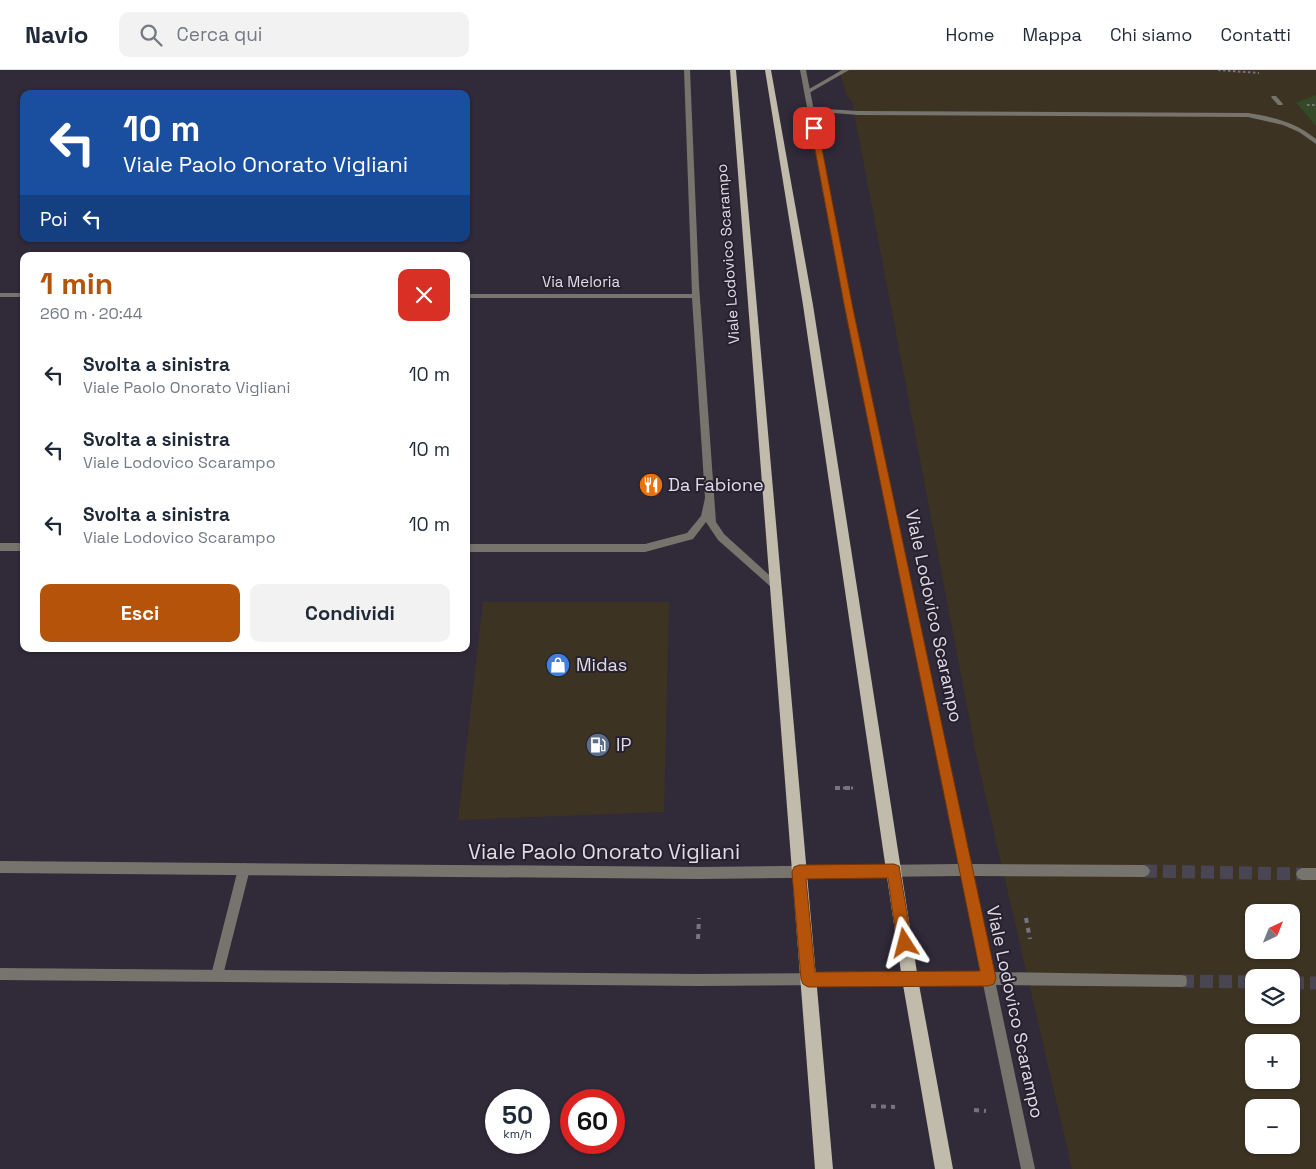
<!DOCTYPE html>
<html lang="it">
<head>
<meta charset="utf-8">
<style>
	:root { --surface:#fff; --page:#f2f2f3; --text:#1f2937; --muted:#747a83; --line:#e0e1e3; --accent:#b45309 }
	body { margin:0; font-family:"Space Grotesk",sans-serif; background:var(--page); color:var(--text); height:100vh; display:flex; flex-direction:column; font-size:19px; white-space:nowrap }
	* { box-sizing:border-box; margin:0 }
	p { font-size:16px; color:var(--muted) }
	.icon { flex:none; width:28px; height:28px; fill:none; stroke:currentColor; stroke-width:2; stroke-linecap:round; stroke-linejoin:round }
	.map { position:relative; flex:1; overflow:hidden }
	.drawer { position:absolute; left:20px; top:182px; width:450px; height:400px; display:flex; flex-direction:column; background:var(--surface); border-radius:10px; box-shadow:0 1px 4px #0004 }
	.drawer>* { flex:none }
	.top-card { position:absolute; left:20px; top:20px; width:450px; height:152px; border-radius:10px; box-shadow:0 1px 4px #0004; background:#1a4fa0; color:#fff; overflow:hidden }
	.needle { width:32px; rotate:43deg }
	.controls { position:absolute; left:1245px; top:834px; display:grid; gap:10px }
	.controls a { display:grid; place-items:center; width:55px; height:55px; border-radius:10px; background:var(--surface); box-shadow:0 1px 4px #0004; font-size:25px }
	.speed { position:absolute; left:485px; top:1019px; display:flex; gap:10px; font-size:25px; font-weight:700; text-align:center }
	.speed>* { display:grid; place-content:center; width:65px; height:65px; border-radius:50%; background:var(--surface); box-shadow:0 1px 4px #0004; line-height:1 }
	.speed small { font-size:12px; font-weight:400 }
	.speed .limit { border:8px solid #d22; background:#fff; color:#111 }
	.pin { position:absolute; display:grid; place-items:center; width:42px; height:42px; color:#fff; margin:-21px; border-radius:10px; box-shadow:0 2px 8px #0006 }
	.me { position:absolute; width:55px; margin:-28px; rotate:351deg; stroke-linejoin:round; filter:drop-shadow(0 0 4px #0008) }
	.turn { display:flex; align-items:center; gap:18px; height:105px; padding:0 20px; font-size:22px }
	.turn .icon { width:65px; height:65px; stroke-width:2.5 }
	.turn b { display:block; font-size:35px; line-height:42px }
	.then { display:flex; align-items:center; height:48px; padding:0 20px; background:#0003; gap:10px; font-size:19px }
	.round { display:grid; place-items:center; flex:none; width:52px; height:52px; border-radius:10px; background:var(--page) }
	.overview { display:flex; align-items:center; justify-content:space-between; height:85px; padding:0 20px }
	h1 { font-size:30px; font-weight:700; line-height:38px; color:var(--accent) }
	.action { display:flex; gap:10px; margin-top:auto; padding:10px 20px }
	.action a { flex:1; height:58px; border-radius:10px; background:var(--accent); color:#fff; font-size:20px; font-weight:700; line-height:58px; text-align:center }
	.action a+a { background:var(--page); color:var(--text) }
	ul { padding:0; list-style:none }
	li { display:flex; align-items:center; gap:15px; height:75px; padding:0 20px }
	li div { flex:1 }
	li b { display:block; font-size:19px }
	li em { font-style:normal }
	header { display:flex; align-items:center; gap:30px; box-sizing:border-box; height:70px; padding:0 25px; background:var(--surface); border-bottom:1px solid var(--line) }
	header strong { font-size:24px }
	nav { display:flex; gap:28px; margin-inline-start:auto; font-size:18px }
	.search { width:350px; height:45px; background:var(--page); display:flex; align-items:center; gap:12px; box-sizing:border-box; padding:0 18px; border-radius:10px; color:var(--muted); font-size:19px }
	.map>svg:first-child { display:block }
	.commercial { fill:#3d3323; fill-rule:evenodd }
	.green { fill:#354927 }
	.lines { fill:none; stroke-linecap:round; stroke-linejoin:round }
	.tertiary-tunnel { stroke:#4a4553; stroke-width:13; stroke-dasharray:13 6; stroke-linecap:butt }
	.path-far2 { stroke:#787380; stroke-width:2; stroke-dasharray:2.5 2.5; stroke-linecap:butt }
	.path-far1 { stroke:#787380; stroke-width:3; stroke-dasharray:4 4; stroke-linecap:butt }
	.path { stroke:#787380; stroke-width:4; stroke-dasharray:5 5; stroke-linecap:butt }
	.service { fill:#76746c; fill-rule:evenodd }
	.pedestrian { fill:#76746c; fill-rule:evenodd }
	.minor { fill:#76746c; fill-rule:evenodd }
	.tertiary { fill:#76746c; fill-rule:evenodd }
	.primary { fill:#c0bbaa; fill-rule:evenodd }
	.route { fill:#b45309; stroke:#753606 }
	.labels { text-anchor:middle; stroke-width:4; stroke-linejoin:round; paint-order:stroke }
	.far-street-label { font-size:15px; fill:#e0dce6; stroke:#26202f }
	.poi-label { font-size:18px; fill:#e0dce6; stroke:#26202f; text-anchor:start }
	.street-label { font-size:18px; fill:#e0dce6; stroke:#26202f }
	.near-street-label { font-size:21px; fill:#e0dce6; stroke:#26202f }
</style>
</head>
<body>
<header>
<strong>Navio</strong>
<div class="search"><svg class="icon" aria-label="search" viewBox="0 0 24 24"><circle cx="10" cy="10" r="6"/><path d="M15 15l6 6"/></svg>Cerca qui</div>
<nav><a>Home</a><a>Mappa</a><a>Chi siamo</a><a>Contatti</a></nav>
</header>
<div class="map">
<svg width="1316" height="1099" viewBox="0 0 1316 1099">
	<rect width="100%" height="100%" fill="#302a39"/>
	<path class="commercial" d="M839,0H1316V25L1296,34L1316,56V1099H1072L977,689L852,32L846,24ZM1254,842H1291V880H1254ZM1254,908H1291V945H1254ZM1254,972H1291V1010H1254ZM1254,1038H1291V1075H1254Z
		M483,532H669L664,742L458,750Z"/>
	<path class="green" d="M1316,25V56L1296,33Z"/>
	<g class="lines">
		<path class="tertiary-tunnel" d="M1144,801L1302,804
			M1181,911L1254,912
			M1291,913H1316"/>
		<path class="path-far2" d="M1218,0L1259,3
			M1307,35H1316"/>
		<path class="path-far1" d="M835,718H853"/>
		<path class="path" d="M835,718H853
			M1026,848L1030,869
			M698,869L699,848
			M871,1036L895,1037
			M974,1040L986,1041"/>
		<path class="service" d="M842,0H849L809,23L804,22Z
			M811,38L858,41L1248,43C1273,47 1296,52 1316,69V74L1299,62L1283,55L1248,47L858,45L809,41L808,40Z
			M244,793L248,795L250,799L223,905L222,910L217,911L212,910L211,905L238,799L240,795Z"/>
		<path class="pedestrian" d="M1272,26H1276L1283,34L1282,35H1278L1271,27Z"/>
		<path class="minor" d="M684,0H690L699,215L716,452L724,464L779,514L777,517H771L718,470L706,452L693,469L645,482H466V474H645L687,463L701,446L705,428L692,228H466V224H692Z
			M0,223H24V227H0Z
			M0,473H24V481H0Z"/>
		<path class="tertiary" d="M800,0H806L853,239L971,794L1144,795L1148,797L1150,801L1148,805L1144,807L973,806L993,902L1181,905L1186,906L1187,911L1186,916L1181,917L996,915L1035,1099H1021L983,914L698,916L0,910V898L698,904L980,902L961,806L699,809L0,803V791L699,797L959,794L845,239Z
			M1302,798H1316V810H1302L1298,808L1296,804L1298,800Z"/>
		<path class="primary" d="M730,0H736L833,1099H815Z
			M765,0H771L813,235L918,909L953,1099H935L902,909L803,235Z"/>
	</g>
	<path class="route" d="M814,56L818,58L853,239L996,908L994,914L988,916L808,917L803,914L801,909L792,802L794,797L799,795L894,794L899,796L912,873L910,878L905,880L900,878L897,873L888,808L806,809L815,902L980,901L845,239L811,58Z"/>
	<defs>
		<g id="restaurant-disc" transform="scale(1.25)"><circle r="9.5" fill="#e8710a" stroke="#26202f"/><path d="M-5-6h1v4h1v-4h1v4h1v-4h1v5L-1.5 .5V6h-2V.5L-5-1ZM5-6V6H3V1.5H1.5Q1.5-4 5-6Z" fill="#fff"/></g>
		<g id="shop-disc" transform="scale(1.25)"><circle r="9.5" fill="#3f7fe0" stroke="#26202f"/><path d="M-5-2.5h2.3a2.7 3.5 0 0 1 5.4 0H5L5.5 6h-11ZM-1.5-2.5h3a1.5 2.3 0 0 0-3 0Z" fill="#fff"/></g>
		<g id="fuel-disc" transform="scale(1.25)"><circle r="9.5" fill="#5c6f8a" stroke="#26202f"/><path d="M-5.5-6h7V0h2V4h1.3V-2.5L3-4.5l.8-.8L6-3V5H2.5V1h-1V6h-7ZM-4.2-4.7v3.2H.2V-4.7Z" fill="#fff"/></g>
	</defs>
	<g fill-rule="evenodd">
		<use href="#restaurant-disc" x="651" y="415"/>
		<use href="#shop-disc" x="558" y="595"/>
		<use href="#fuel-disc" x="598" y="675"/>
	</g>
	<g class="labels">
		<g class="far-street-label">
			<text transform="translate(728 184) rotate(-94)" y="5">Viale Lodovico Scarampo</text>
			<text x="581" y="217">Via Meloria</text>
		</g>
		<g class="poi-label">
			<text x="668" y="421">Da Fabione</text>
			<text x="576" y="601">Midas</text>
			<text x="616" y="681">IP</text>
		</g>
		<g class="street-label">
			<text transform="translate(934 546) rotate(78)" y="6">Viale Lodovico Scarampo</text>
			<text transform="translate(1015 942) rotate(78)" y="6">Viale Lodovico Scarampo</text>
		</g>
		<g class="near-street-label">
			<text x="604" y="789">Viale Paolo Onorato Vigliani</text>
		</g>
	</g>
</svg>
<div class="controls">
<a><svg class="needle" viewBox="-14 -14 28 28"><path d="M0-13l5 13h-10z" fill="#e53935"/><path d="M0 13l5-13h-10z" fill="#747a83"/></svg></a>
<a><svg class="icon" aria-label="layers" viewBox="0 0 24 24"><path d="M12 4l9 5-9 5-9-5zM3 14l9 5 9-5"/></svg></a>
<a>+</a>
<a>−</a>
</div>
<div class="speed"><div>50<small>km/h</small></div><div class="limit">60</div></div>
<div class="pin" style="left:814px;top:58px;background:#d93025"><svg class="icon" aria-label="arrive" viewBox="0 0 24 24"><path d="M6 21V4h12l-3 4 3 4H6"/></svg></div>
<svg class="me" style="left:905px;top:873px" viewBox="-20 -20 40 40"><path d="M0-17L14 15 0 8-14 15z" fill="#b45309" stroke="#fff" stroke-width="4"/></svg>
<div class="top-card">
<div class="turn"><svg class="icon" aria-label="left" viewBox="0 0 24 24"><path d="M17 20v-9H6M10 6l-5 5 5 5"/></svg><div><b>10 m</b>Viale Paolo Onorato Vigliani</div></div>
<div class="then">Poi<svg class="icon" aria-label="left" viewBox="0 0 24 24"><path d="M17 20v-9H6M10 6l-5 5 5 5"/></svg></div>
</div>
<section class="drawer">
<div class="overview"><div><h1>1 min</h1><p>260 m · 20:44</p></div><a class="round" style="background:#d93025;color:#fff"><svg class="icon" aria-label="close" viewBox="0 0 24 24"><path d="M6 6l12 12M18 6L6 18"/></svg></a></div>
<ul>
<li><svg class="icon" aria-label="left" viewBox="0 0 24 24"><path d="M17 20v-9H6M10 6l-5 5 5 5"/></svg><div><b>Svolta a sinistra</b><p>Viale Paolo Onorato Vigliani</p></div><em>10 m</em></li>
<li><svg class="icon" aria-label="left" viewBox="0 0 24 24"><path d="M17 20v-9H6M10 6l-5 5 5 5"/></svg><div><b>Svolta a sinistra</b><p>Viale Lodovico Scarampo</p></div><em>10 m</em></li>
<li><svg class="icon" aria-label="left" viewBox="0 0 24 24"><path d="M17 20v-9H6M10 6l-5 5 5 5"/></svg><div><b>Svolta a sinistra</b><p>Viale Lodovico Scarampo</p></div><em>10 m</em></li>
</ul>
<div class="action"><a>Esci</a><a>Condividi</a></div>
</section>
</div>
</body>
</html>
